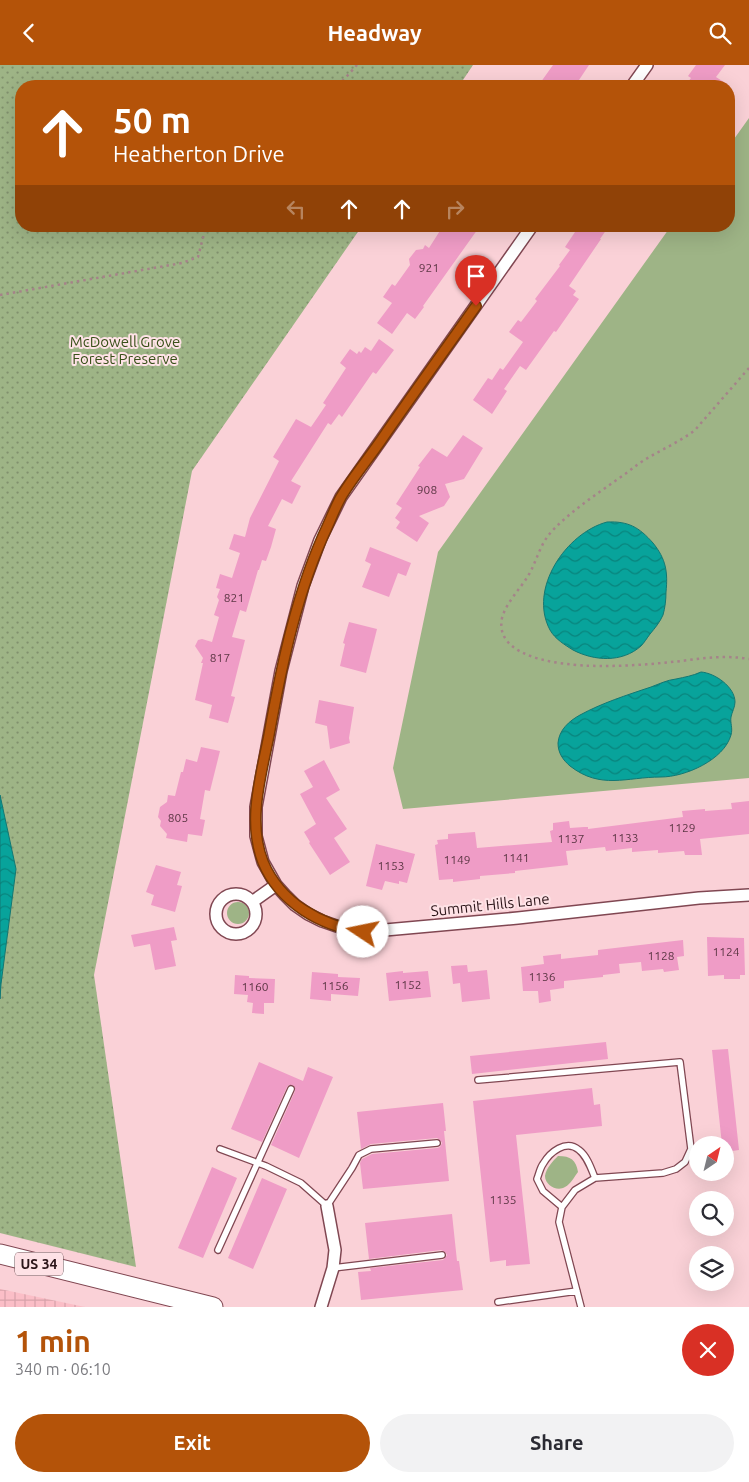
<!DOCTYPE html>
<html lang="en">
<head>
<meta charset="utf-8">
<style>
	:root { --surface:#fff; --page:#f2f2f3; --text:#2b2b33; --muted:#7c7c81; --accent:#b45309 }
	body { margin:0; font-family:Ubuntu,sans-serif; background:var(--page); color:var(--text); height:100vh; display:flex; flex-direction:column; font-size:19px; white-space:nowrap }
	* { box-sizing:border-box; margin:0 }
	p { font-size:16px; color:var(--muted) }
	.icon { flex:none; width:28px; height:28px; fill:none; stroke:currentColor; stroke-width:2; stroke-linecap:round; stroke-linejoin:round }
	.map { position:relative; height:1242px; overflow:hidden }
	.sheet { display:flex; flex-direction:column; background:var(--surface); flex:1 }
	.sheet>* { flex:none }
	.top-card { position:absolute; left:15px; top:15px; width:720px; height:152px; border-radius:20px; box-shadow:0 5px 20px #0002; background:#b45309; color:#fff; overflow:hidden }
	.needle { width:32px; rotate:35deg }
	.fabs { position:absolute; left:689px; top:1071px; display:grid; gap:10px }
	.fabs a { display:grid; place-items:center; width:45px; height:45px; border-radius:50%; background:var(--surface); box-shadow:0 5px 20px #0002; font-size:25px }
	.pin { position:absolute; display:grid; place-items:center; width:42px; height:42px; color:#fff; margin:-51px -21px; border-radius:50% 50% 50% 0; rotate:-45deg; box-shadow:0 0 5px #0007 }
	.pin .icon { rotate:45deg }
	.me { position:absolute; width:55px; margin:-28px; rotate:281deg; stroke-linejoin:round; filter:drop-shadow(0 0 4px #0008) }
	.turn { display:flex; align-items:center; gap:18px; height:105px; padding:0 15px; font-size:22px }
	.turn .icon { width:65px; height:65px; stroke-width:2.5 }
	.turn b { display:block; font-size:35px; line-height:42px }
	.lanes { display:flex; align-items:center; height:48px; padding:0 15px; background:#0003; justify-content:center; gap:25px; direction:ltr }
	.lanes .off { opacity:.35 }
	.round { display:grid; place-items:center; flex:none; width:52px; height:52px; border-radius:26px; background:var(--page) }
	.head { display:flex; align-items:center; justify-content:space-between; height:85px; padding:0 15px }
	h1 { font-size:30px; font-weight:600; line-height:38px; color:var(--accent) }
	.action { display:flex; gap:10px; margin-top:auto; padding:10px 15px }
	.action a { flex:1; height:58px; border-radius:30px; background:var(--accent); color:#fff; font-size:20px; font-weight:600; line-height:58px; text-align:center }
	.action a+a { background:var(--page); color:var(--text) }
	header { display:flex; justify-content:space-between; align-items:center; height:65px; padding:0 15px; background:var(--accent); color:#fff; font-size:22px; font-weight:600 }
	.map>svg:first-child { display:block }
	.industrial { fill:url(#industrial-grid) }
	.grass { fill:#9eb486 }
	.park { fill:url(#park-dots) }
	.water { fill:url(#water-waves); stroke:#127874 }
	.building { fill:#ef9cc6 }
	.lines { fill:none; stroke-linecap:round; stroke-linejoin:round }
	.lane-casing { stroke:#804752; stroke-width:8 }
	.street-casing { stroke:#804752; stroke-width:14 }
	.primary-casing { stroke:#804752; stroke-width:21 }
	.path { stroke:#a58389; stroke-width:2.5; stroke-dasharray:2.5 4; stroke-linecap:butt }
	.lane { stroke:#fff; stroke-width:5.5 }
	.street { stroke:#fff; stroke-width:11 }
	.primary { stroke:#fff; stroke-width:19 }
	.route-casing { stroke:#753606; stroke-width:12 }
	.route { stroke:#b45309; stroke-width:9 }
	.labels { text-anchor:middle; stroke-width:4; stroke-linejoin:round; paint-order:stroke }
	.number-label { font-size:12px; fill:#5c3644 }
	.shield { fill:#fee2e6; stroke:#6a5256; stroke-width:1 }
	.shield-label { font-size:14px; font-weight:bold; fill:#2b1418 }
	.park-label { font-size:15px; fill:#395019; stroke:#fee2e6 }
	.street-label { font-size:15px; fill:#2b1418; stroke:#fee2e6 }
</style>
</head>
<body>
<header><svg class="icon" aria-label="back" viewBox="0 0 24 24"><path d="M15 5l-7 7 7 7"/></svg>Headway<svg class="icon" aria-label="search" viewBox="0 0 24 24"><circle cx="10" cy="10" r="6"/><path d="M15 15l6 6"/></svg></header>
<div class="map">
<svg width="749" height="1242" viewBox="0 0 749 1242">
	<defs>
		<pattern id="industrial-grid" width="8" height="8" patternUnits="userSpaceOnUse" patternTransform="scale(1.25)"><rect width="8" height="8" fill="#fbbec7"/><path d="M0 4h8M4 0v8" fill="none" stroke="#d7a2aa"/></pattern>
		<pattern id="park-dots" width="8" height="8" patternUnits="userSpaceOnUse" patternTransform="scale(1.25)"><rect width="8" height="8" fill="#9eb486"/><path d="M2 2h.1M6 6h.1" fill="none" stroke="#81916d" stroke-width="1.8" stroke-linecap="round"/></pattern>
		<pattern id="water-waves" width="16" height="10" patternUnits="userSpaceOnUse" patternTransform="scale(1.25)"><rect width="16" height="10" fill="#08a39b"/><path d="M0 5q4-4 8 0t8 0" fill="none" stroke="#09847d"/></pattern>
	</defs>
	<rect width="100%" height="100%" fill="#fad1d7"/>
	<path class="industrial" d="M0,1224L85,1242H0Z"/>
	<path class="grass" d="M749,53V713L403,744L393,703L438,487L671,161H729V81Z
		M227 848a11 11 0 1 1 22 0a11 11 0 1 1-22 0Z
		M558,1091C571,1091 576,1095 578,1107C574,1112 571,1119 565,1122C557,1127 545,1120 545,1111C546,1103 553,1096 558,1091Z"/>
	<path class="park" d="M0,0H473L459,21H21V161H362L192,406L94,910L136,1202L0,1168Z"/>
	<path class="water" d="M607,457C628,456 639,462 653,478C666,494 668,507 666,527C666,535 665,543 663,550C660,557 655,563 650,569C647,573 644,578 641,581C622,598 594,596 573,585C565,580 555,574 550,565C528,524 566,468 607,457Z
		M701,607C715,608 735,622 735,637C735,642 732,647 731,652C730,658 733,663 731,670C724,695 685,712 661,712C626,712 601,725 570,701C563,695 558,688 558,678C559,665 569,656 580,650C602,638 627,630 651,622C659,619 667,615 676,614C685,612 692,611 701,607Z
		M0,730L16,804L1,919L0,934Z"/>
	<path class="building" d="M553,0H589L575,21H538Z
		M696,0H725L716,12L730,21H685L691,13L688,11Z
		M443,161H480L423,241L424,242L415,254L407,248L392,269L377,258L392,238L383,232L392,219L395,221L410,200L409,194L416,185L423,184L425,180L429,183Z
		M579,161H609L600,174H601L569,221L576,226L573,230L579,234L556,267L554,266L526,305L520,301L504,324L507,326L492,349L473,335L488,313L492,315L500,303L503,305L523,277L509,267L518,255L521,257L537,236L535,234L560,201L559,200L570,185L565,182Z
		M379,274L394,285L376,309L373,307L342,352L339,349L331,360L328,358L291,416L301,421L292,439L282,434L268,461L276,464L271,482L266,496L262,495L259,505H258L246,547L240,545L232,572L245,575L231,631L235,632L228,658L209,653L212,640L195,635L203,598H201L203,593L195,581L198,575L202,574L212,577L219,552L214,550L219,535L217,532L220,524L216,523L220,509L232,513L240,488L229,484L234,469L245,472L250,453L279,396L273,392L296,354L311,362L326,340L323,338L346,303L340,298L350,284L357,289L359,286L361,288L365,282L371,286Z
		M463,370L483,383L464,414L445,419L450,432L444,441L419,451L429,458L417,477L396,463L400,457L395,453L402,443L396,439L420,402L418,401L432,383L447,392Z
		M370,482L411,498L406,511L398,508L389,532L362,522L371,499L365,496Z
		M349,557L377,564L366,608L340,601L345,579L343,578Z
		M319,635L354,642L349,673L350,678L330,684L327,661L315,658Z
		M201,682L220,686L210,726L205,725L200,754L205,755L202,771L188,769L187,777L166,773L167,769L160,761L161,756L158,752L160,742L167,737L168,730L175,731L181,707H183L186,694L197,697Z
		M324,695L340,725L326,733L347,764L334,773L350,797L330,810L309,778L310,777L304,767L316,759L300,729L313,722L304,706Z
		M749,736V769L700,774L702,790H685L684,786L658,788V785L632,787V783L606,786L605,782L566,786L568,800L515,806V808L480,811V814L453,817V814L439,815L435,780L438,779L437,775L448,774V769L475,767L477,783L552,777L550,766L553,765V758L569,756L570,763L584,762H588V764L683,752L682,746L705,744V746L732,744L731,738Z
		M376,779L415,789L407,818L399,816V819L385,816L382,825L366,821Z
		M156,800L181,807L177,820L182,821L175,847L151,840L154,830L146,827Z
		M174,862L177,875L171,876L176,901L155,905L150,879L134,882L131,870Z
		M707,872L744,873L745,910H740V914H724V910L708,911Z
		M683,875L684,891L677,892L679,905L664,907L663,904L642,906L641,897L619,899L620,908L603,910V912L564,916V923L550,925L551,936L539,938L538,926H523L521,902L544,899L543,891L561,889V894L598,890V885Z
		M467,900L468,907L487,905L490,934L462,937L460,918L453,919L451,901Z
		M403,906V908L428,906L431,932L389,936L386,908Z
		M312,907L338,909V912L360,913L358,931L331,929V936L310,934Z
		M235,910L249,911V913L275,914L274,938H264V949L252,948L253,938L247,937L248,930L234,929Z
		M606,977L608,994L472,1009L470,991Z
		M728,984L739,1085L725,1087V1080H722L712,985Z
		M259,997L303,1016L308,1002L333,1012L299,1093L271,1080L295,1026V1022L292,1020H289L287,1022L262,1077L231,1064Z
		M592,1023L594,1040L600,1039L602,1061L516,1070L530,1199L506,1201V1195L490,1197L473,1036Z
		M443,1038L446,1066H444L449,1116L363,1124L360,1098L362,1094L372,1089L437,1083L440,1082L442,1078L440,1075L437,1073L371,1079L361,1084L357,1047Z
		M212,1102L237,1113L203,1193L178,1183Z
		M262,1113L287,1124L253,1204L228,1193Z
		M452,1149L457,1196H459L463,1225L361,1235L358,1207L371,1206L370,1203L443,1195L445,1193L447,1190L445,1187L441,1185L369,1194L365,1158Z"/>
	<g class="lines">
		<g class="lane-casing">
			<path id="lane" d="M478,1015L680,997L691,1084L685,1097L676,1104L663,1108L595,1113L575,1125L562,1142L559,1157L581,1242
				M220,1084L266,1101L301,1118L327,1141L352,1103L359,1090L371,1084L437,1078
				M562,1142L543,1126L537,1114C539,1109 540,1103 543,1099C550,1087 566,1074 579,1085C587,1091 591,1103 595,1113
				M218,1185L291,1024
				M333,1203L442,1190
				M498,1237L577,1226"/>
		</g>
		<g class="street-casing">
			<path id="street" d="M632,21L647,0
				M532,161L341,432L320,475L303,521L281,606L256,742V771L263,797L276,820L285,830L295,840L308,849L322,856L348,865L363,867L518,853L699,833L749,830
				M216 849a20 20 0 1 1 40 0a20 20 0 1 1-40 0Z
				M252,837L276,820
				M321,1242L333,1203L335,1185L327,1141"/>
		</g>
		<g class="primary-casing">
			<path id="primary" d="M0,1189L213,1242"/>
		</g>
		<path class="path" d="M338,21L357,0
			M0,230L182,198L198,192L206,161
			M749,303L695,365C677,379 655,387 637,400C610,421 577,440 553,465C540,478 537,496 528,511C520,524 506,538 502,553C493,597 574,601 602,601C628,601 655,599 681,596C704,593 726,590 749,594"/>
		<use href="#lane" class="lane"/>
		<use href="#street" class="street"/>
		<use href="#primary" class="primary"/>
	</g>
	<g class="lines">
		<g class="route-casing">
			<path id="route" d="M363,867C321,861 280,838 263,797C247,756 261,711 269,670C282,598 297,526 328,460C332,451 336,441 341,432C353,412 369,393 382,374C413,329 445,285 476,241"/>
		</g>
		<use href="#route" class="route"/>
	</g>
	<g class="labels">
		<g class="number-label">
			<text x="429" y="207">921</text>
			<text x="427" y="429">908</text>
			<text x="234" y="537">821</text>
			<text x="220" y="597">817</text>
			<text x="178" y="757">805</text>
			<text x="682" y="767">1129</text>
			<text x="625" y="777">1133</text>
			<text x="571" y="778">1137</text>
			<text x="516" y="797">1141</text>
			<text x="457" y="799">1149</text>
			<text x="391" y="805">1153</text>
			<text x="726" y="891">1124</text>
			<text x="661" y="895">1128</text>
			<text x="542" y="916">1136</text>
			<text x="408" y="924">1152</text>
			<text x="335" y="925">1156</text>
			<text x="255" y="926">1160</text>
			<text x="503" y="1139">1135</text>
		</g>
		<rect class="shield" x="15" y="1187.5" width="48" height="23" rx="4"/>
		<g class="shield-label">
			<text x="39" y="1204">US 34</text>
		</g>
		<g class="park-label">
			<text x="125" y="282">McDowell Grove<tspan x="125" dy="17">Forest Preserve</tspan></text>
		</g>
		<g class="street-label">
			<text transform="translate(490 840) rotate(-6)" y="5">Summit Hills Lane</text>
		</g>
	</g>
</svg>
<div class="fabs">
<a><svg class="needle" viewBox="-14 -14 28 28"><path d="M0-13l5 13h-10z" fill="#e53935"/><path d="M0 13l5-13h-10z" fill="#7c7c81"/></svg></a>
<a><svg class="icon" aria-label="search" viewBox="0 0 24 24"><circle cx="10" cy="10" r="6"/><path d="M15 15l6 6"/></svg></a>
<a><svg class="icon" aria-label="layers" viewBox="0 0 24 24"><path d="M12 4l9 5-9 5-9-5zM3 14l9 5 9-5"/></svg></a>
</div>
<div class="pin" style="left:476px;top:241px;background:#d93025"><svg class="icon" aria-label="arrive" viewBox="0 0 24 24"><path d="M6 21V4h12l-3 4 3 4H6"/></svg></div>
<svg class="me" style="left:363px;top:867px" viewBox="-20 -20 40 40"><circle r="19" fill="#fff"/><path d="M0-13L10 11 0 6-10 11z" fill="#b45309"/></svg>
<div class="top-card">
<div class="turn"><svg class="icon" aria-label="ahead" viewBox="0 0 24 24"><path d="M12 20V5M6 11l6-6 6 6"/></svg><div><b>50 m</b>Heatherton Drive</div></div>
<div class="lanes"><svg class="icon off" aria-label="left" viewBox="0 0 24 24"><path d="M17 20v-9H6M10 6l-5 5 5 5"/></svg><svg class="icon" aria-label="ahead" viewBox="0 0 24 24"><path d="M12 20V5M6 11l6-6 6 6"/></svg><svg class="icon" aria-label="ahead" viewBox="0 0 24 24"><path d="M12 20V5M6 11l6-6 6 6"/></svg><svg class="icon off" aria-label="right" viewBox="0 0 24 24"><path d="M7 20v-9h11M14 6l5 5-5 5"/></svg></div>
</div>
</div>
<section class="sheet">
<div class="head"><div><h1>1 min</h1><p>340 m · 06:10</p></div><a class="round" style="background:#d93025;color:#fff"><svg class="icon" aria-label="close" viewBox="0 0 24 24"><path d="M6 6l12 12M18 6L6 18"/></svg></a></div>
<div class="action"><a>Exit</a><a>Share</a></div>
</section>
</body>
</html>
